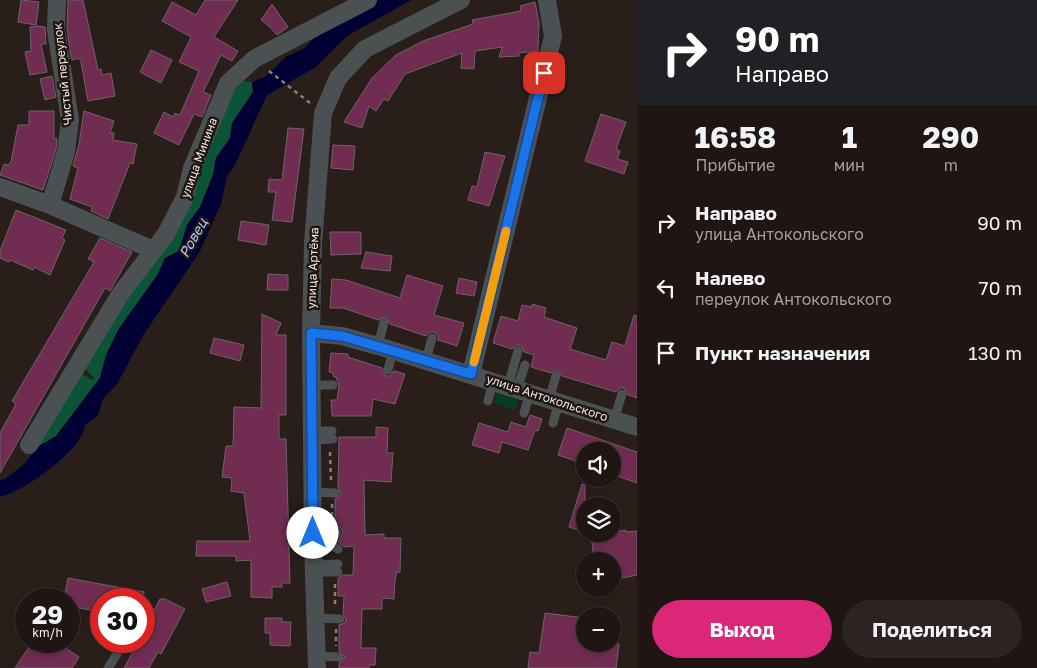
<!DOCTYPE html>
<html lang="ru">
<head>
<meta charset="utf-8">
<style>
	:root { --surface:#1f1614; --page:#2c2322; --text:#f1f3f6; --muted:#a19fa0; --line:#3c3534; --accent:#db2777 }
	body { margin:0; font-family:"Golos Text",sans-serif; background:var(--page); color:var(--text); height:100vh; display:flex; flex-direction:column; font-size:19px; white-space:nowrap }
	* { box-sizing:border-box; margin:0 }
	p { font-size:16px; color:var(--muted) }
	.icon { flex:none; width:28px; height:28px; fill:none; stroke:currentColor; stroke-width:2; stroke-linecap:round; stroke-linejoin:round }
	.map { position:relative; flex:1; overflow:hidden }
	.drawer { display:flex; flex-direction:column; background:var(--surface); width:400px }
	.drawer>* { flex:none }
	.guide { background:#202124; color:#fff; overflow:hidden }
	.fabs { position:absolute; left:576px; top:442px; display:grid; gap:10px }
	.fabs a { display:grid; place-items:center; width:45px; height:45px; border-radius:50%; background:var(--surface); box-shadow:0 2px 8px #0003,0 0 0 1px var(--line); font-size:25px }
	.speed { position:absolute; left:15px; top:588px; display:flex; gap:10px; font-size:25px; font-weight:700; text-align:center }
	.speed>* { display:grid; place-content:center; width:65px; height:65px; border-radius:50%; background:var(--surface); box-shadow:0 2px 8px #0003,0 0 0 1px var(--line); line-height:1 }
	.speed small { font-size:12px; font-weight:400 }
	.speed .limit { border:8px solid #d22; background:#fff; color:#111 }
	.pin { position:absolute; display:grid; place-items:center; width:42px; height:42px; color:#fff; margin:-21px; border-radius:10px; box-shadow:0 2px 8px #0006 }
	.me { position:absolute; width:55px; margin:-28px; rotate:0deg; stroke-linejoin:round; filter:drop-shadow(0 0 4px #0008) }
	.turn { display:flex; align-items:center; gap:18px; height:105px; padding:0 15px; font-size:22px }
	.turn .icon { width:65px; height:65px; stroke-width:2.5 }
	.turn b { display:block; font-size:35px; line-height:42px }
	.eta { display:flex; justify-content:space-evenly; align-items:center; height:85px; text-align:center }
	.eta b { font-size:30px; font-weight:700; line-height:35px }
	.cta { display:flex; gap:10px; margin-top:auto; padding:10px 15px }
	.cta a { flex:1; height:58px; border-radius:30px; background:var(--accent); color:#fff; font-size:20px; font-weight:700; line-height:58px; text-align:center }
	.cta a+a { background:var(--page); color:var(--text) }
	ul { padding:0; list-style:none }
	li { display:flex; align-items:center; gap:15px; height:65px; padding:0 15px }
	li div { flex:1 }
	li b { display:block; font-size:19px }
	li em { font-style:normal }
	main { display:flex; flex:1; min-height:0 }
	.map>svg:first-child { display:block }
	.green { fill:#073d27 }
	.forest { fill:#0b5437 }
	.water { fill:#000034 }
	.building { fill:#702d51; stroke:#6f6268 }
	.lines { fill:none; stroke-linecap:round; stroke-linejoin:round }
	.path { stroke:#897f7c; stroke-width:2.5; stroke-dasharray:4 4; stroke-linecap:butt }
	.lane { stroke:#4b5152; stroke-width:9 }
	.street { stroke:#4b5152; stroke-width:18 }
	.route-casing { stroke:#114b97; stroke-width:12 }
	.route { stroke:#1a73e8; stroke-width:9 }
	.slow { stroke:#f59e0b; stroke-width:9 }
	.labels { text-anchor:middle; stroke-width:5; stroke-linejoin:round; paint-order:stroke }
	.street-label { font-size:12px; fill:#eee6e3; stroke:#1f1511 }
	.water-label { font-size:14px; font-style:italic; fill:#abcafe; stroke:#1f1511 }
</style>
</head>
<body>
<main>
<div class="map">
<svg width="637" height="668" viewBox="0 0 637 668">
	<rect width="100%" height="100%" fill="#291e1a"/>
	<path class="green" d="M499,387L520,394L515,410L494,403Z"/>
	<path class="forest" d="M239,81L252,82L253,92L232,123L230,138L216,158L213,175L200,207L187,225L179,251L165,258L158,274L118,330L106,355L100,378L56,436L39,446L33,453L29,451L79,372L92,380L94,378L82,365L196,172L233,86Z"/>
	<path class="water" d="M377,0H411L347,36L316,67L267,95L234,167L227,176L221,204L199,253L144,334L117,384L103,399L98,415L85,425C82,451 24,491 0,497V480L5,479L23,465L39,446L56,436L100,378L106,355L118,330L158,274L165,258L179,251L187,225L200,207L213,175L216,158L230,138L232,123L253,92L252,82L265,77L286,57L305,48L318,34Z"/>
	<path class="building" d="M21,0L39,2L36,25L18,22Z
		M68,0H83L98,70L101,69L102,75L111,73L115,96L88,101L81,62L79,58L72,60L70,51L67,29Z
		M205,0H238L214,37L238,51L232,61L221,55L203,92L211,95L202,117L194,114L179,145L154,133L164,112L173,117L175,113L180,115L199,71L179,62L191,37L162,21L172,2L196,15Z
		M535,2L539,23L538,51L519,53V56L499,57L502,47L475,51L474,69L461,68L462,53L405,74L388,101L384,99L376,111L369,106L362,128L344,122L372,78L396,55L423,41L473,24L472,20L521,11L520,6Z
		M272,4L288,27L277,35L269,26L261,20Z
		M38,26L45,27L46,44H41L47,72L30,75L25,52L31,51L30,27Z
		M151,50L172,60L161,83L140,72Z
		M52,76L56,97L45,100L40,79Z
		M29,111H54V138L57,139L56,150L43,190L0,175L4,164L8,165L11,162L18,125H29Z
		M84,111L114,121L110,133H114L113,140L137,144L133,164L130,163L108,219L91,211L92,207L70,199L78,168L73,166L79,144Z
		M601,114L626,122L616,149L620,151L617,159L628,162L624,174L585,161Z
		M288,128L304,129L292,222L272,220L276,192H268L269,179L282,180Z
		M333,145L355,146L353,170L331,168Z
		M485,152L505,156L489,206L468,200L472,186L477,187Z
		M16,210L66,230L62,238L65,240L50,275L34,267L33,270L10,260L9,262L0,258V251Z
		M241,221L269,225L266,245L238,240Z
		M330,232H361V254L331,255Z
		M100,238L132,252L110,291L105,288L0,473V433L16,404L12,401L94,262L88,259Z
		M366,252L392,256L390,271L361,268Z
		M268,274L288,275V290H267Z
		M407,275L443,286L434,315L464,323L457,346L438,340V336L434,332H430L426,336L390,324L386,316L378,320L343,308H330L332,279L346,280L400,298Z
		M459,278L477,282L474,296L456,293Z
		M532,304L546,308L544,317L577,328L570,349L606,360L612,342L625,346L634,315L637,316V398L628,395L624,388H620L616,392L562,376L557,370L551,373L531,367L534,355L524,352L522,346L517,345L512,349L493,343L501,316L518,321L522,305L532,307Z
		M262,314L281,323L276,335H286V415H279V439H286L290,583H282V587H272V598L251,597V560L236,561V556H196L197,541H250L244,493L231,491L232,478L222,477L226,446H233L234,407L261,408Z
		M214,338L244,345L240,361L210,353Z
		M331,353L348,354V357L382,368L386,376H390L394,371L405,374L395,404L373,399L371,416H332L331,400H337L339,385L336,377L333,376V373L329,372Z
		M530,415L542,419L538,431L535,430L528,450L502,442L499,453L472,445L479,423L508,432L511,422L526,427Z
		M376,427L388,428L387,453H393L391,482L364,480L365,535L384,534V538H401L400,572H397L395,580L394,599L382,598V609H362L361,648H376L375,665H369V668H339V663L345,657L339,651V625L345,623L346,619L343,614L344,596H338V578L343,575H353L354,546L344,547L338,542L343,533L341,528L335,527V499L341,494L338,488L339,437H376Z
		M567,428L637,452V483L612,474V451H585V464L558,455Z
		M582,484L585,485V532L569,527Z
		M626,530V532L637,531V575L612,580V561H594L591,534H612V532Z
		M68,578L144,592L143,599H101V612L69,606V599H64Z
		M227,582L231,596L206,602L202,589Z
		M160,599H165L185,609L161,654L158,652L149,668H124L139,641H144V629Z
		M545,613L585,618V644H619L616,668H528L530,652L539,653Z
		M265,618H282V622H291L290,646L270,645V633H265Z
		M33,641H55L79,657L72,668H15Z"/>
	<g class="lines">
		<path class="path" d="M269,71L310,103
			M330,452L331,481
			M332,504V521
			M335,584V606
			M336,629V646"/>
		<path class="lane" d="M378,346L384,322
			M426,360L432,338
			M388,370L393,351
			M311,385H333
			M508,386L518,351
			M517,389L525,365
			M549,399L556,376
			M488,401L493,381
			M524,413L530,393
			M614,420L622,394
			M553,423L559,402
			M312,431H332
			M312,440L333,439
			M313,492L335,493
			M313,533H337
			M313,544H330L338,549
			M313,565L338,564
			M314,572H338
			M315,618L340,619
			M317,656L339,657
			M108,668L117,654"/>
		<path class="street" d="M0,187L50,205L153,250
			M50,205L66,152L70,120L56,30L57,0
			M311,333L342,336L378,346L637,427
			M471,374L553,36L547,0
			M29,445L121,293L166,234L185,197L192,168L228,83L254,59L368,0
			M317,668L313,544L311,333L313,244L323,113L338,78L365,49L461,0"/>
	</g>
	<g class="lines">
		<g class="route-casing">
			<path id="route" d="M313,533L311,333L342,336L471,374L544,73"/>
		</g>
		<use href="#route" class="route"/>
		<path class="slow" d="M474,362L506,231"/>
	</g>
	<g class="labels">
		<g class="street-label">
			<text transform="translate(63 74) rotate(-96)" y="4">Чистый переулок</text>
			<text transform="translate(199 158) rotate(-70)" y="4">улица Минина</text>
			<text transform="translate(313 268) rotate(-88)" y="4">улица Артёма</text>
			<text transform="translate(547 398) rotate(18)" y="4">улица Антокольского</text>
		</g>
		<g class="water-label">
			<text transform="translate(193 238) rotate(-61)" y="5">Ровец</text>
		</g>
	</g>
</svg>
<div class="fabs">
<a><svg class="icon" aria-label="sound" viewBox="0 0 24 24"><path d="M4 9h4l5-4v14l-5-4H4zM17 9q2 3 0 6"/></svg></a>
<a><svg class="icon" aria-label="layers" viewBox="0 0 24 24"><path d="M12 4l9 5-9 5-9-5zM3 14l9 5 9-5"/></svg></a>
<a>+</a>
<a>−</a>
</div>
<div class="speed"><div>29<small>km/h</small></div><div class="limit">30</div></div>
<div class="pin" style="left:544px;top:73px;background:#d93025"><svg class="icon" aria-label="arrive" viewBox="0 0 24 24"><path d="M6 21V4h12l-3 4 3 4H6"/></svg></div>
<svg class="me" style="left:313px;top:533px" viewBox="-20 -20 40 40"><circle r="19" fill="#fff"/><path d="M0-13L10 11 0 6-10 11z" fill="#1a73e8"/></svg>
</div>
<section class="drawer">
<div class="guide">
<div class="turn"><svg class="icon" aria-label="right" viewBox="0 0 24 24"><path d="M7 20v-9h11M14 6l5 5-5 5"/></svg><div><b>90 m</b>Направо</div></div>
</div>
<div class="eta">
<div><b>16:58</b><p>Прибытие</p></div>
<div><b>1</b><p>мин</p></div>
<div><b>290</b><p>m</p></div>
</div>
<ul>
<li><svg class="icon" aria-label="right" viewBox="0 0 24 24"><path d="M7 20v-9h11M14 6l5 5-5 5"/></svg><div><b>Направо</b><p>улица Антокольского</p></div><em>90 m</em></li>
<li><svg class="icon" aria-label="left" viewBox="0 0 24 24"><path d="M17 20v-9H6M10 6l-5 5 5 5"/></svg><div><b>Налево</b><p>переулок Антокольского</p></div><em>70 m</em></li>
<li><svg class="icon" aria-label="arrive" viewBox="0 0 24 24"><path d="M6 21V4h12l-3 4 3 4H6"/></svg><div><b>Пункт назначения</b></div><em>130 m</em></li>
</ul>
<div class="cta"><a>Выход</a><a>Поделиться</a></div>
</section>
</main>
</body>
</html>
